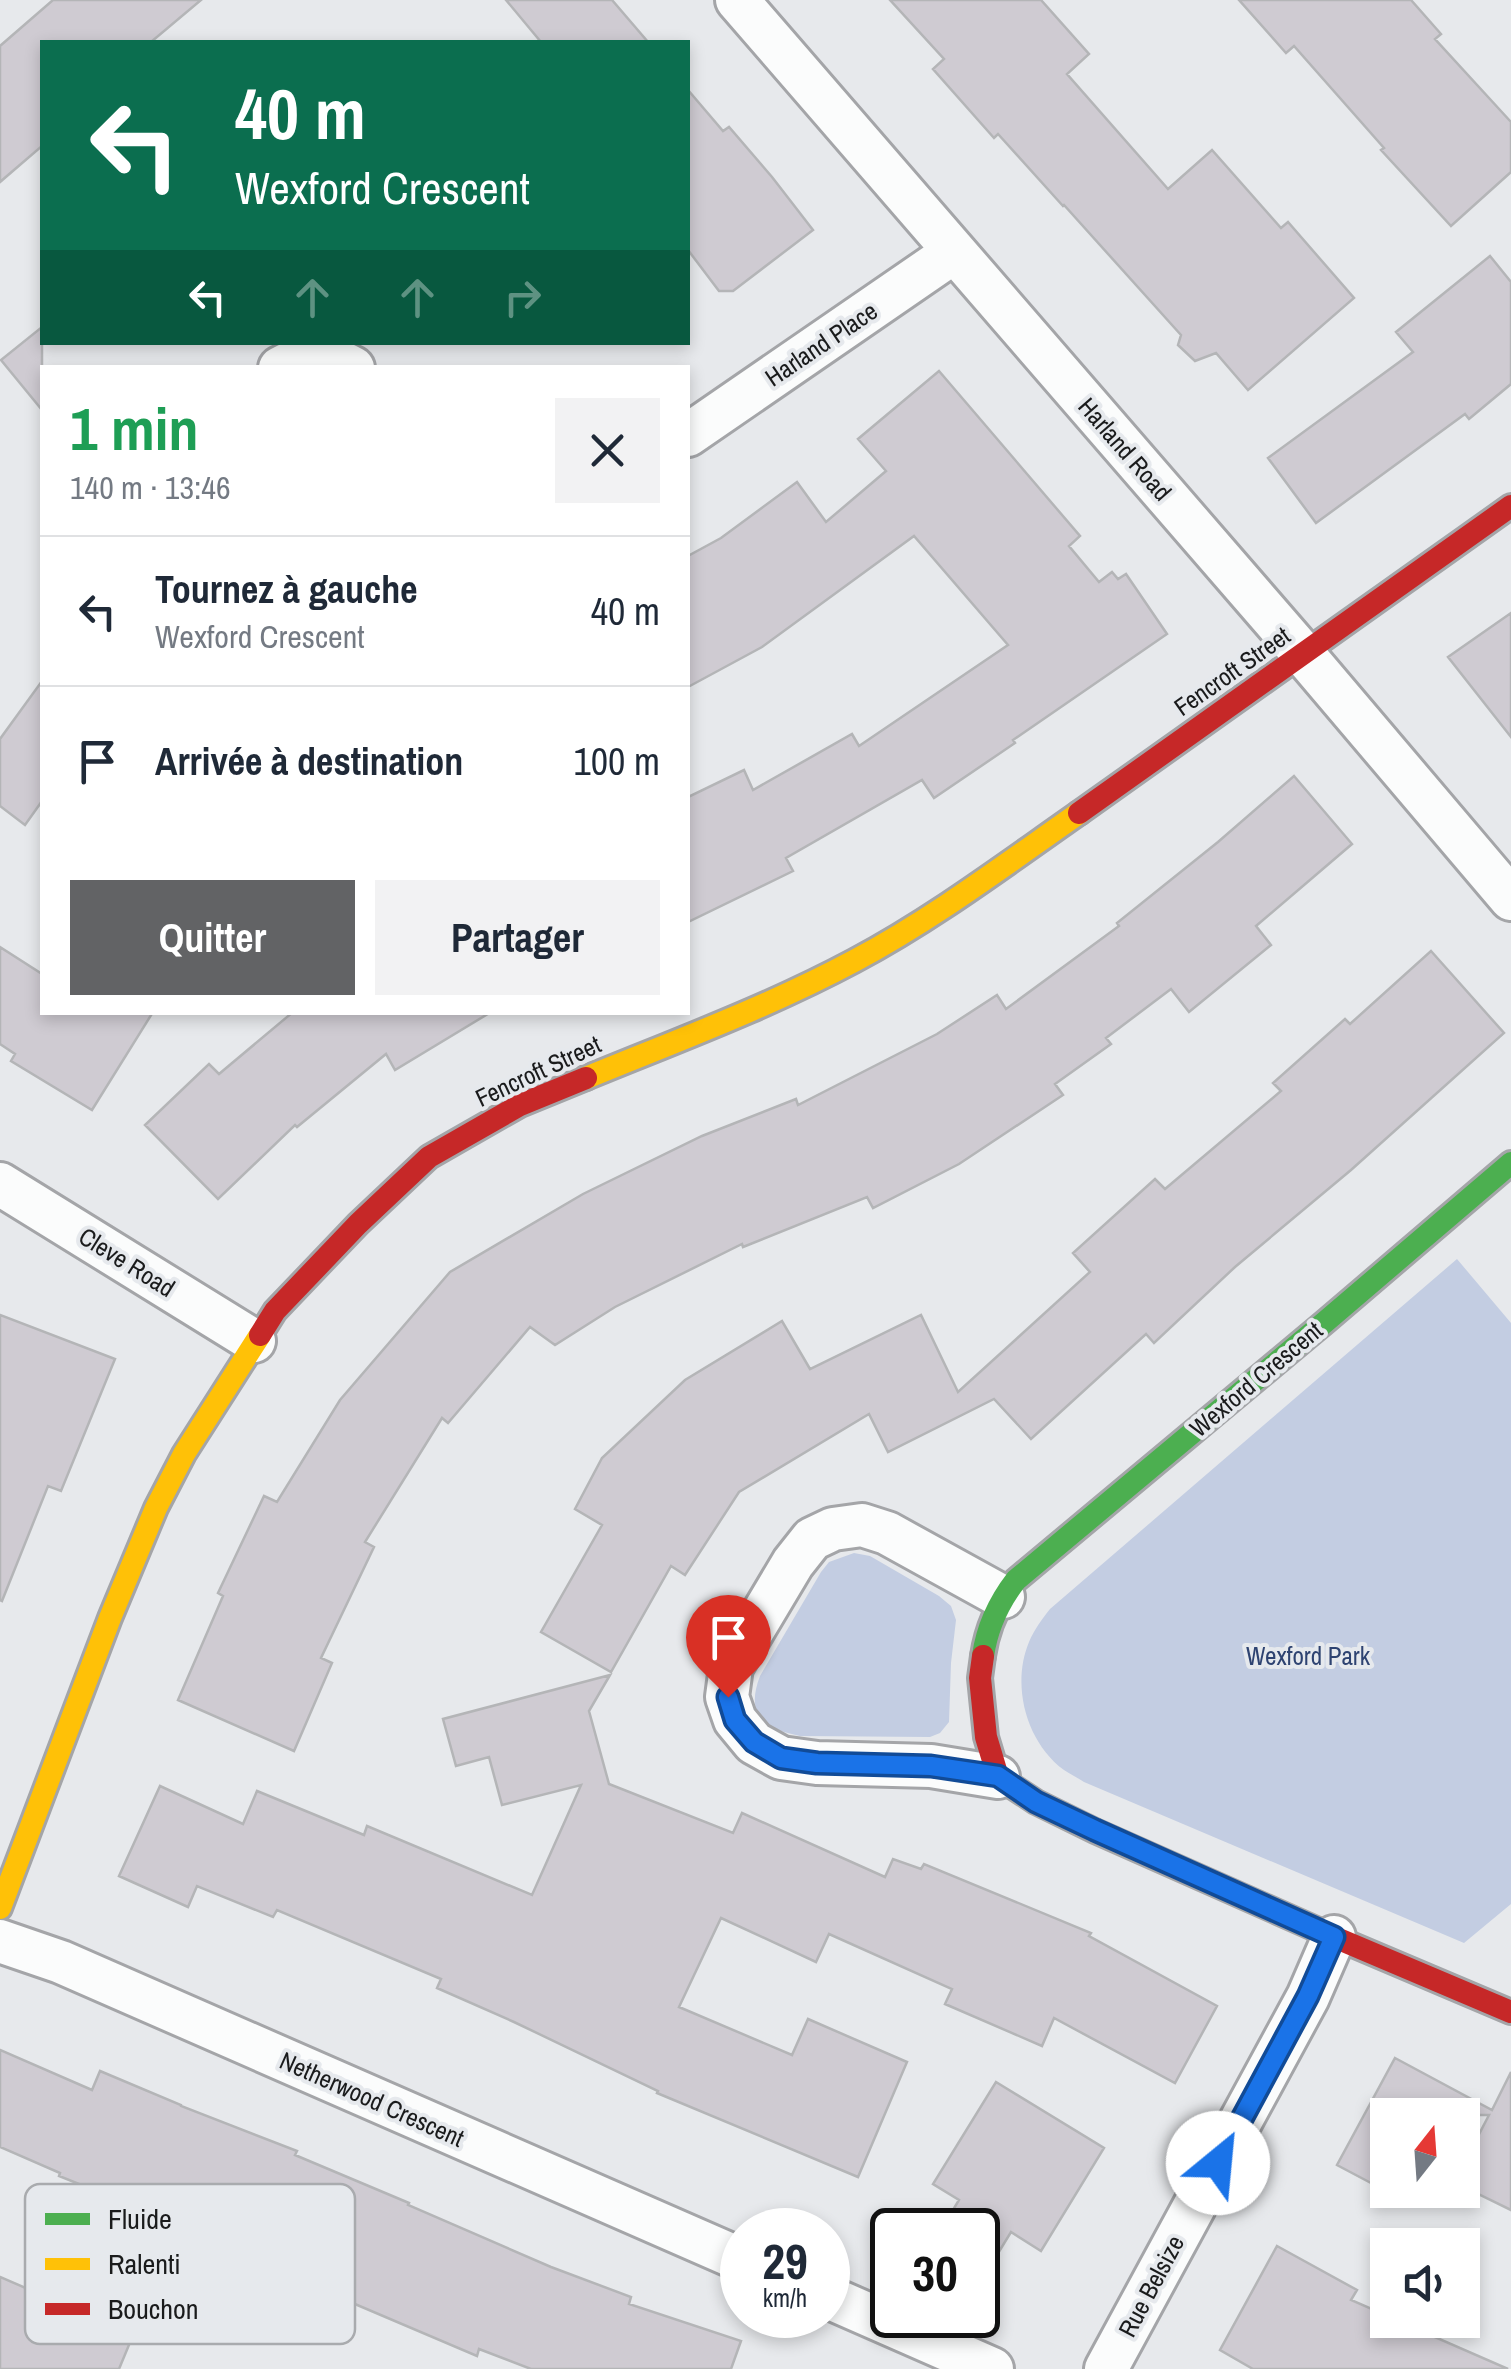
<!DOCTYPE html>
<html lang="fr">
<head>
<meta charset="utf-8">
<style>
	:root { --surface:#fff; --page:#f2f2f3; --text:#1f2937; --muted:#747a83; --line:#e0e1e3; --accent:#626365 }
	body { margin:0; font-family:"Archivo Narrow",sans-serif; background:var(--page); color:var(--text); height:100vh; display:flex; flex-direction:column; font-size:38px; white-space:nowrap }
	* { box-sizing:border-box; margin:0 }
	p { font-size:32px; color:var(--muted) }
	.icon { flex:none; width:55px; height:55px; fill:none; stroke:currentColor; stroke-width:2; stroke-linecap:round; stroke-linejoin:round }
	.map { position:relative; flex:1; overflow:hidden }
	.sheet { position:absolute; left:40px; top:365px; width:650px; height:650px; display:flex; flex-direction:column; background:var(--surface); border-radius:0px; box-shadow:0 5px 15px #0003 }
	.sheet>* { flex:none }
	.top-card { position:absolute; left:40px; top:40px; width:650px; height:305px; border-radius:0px; box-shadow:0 5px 15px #0003; background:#0b6e4f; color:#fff; overflow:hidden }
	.needle { width:65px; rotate:17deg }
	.fabs { position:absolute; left:1370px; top:2098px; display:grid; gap:20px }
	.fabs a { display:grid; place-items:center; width:110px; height:110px; border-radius:0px; background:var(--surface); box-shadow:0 5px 15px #0003; font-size:50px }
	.speed { position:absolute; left:720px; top:2208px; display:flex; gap:20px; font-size:50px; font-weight:700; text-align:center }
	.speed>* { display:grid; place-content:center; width:130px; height:130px; border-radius:50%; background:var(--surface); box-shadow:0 5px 15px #0003; line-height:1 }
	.speed small { font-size:25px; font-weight:400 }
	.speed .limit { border:5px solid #111; border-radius:15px; background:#fff; color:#111 }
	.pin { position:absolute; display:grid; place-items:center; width:85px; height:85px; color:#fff; margin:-102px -42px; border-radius:50% 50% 50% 0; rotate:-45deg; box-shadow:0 0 10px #0007 }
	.pin .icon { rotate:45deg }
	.me { position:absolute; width:110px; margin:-55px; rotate:28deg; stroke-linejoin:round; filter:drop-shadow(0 0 8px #0008) }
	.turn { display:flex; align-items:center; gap:35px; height:210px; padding:0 30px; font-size:45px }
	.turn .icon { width:130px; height:130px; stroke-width:2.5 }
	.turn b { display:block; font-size:70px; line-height:85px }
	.lanes { display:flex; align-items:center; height:95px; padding:0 30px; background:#0003; justify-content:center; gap:50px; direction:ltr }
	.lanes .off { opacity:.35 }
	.round { display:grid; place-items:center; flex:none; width:105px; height:105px; border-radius:0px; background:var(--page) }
	.summary { display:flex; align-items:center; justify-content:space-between; height:170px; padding:0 30px }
	h1 { font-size:60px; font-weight:800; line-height:75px; color:#1e9e55 }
	.action { display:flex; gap:20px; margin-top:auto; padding:20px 30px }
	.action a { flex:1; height:115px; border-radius:0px; background:var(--accent); color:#fff; font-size:40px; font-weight:800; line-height:115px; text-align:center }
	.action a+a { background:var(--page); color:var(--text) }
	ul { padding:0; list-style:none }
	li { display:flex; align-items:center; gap:30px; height:150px; padding:0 30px; border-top:2px solid var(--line) }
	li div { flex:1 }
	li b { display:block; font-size:38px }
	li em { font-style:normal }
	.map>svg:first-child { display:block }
	.green { fill:#c3cde2 }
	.building { fill:#cfcbd2; stroke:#b4b5b7; stroke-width:2.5 }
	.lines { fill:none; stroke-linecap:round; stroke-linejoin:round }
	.street-casing { stroke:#a4a5a8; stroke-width:48 }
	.fast-casing { stroke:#a4a5a8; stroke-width:28 }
	.slow-casing { stroke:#a4a5a8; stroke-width:28 }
	.jam-casing { stroke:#a4a5a8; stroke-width:28 }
	.street { stroke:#fbfcfc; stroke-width:42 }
	.fast { stroke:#4caf50; stroke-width:22 }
	.slow { stroke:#ffc107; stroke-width:22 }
	.jam { stroke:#c62828; stroke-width:22 }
	.route-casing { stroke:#114b97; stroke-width:25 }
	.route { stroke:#1a73e8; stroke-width:18 }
	.labels { text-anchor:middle; stroke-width:8; stroke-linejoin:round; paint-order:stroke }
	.street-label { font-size:25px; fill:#1a1b1c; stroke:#e6e9ed }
	.park-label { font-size:25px; fill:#2e4371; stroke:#e6e9ed }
	.key { fill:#e6e9ed; stroke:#a9abae; stroke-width:2.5 }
	.key-label { font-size:28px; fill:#1a1b1c }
</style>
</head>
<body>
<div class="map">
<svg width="1511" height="2369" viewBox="0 0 1511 2369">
	<rect width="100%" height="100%" fill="#e7e9ec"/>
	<path class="green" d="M1457,1259L1511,1323V1904L1464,1943L1084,1782C1078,1778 1070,1774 1064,1770C1026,1742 1011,1685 1029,1642C1034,1630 1042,1619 1050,1609Z
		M854,1553L870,1556L939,1596L951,1606L956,1620L951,1663L949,1722L940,1733L930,1737L800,1736C764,1729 745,1715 760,1676L821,1572L829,1562Z"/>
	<path class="building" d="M53,0H201L151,42H42V146L0,182V46Z
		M506,0H612L648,42H541Z
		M890,0H1041L1089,54L1067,74L1168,189L1212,150L1281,228L1288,222L1354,298L1248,390L1216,353L1195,361L1178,345L1181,335L1064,205L1063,206L998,134L994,138L933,69L944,59Z
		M1239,0H1411L1441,34L1435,39L1511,122V172L1451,226L1381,150L1384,148L1294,46L1286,53Z
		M688,90L723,131L729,127L772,177L813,230L733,291H719L688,250Z
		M1490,256L1511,282V384L1469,419L1465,414L1316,523L1268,458L1413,352L1396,332Z
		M42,327V410L1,360Z
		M939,371L1080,536L1069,546L1099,582L1112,572L1118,579L1126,574L1167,634L1013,740L1015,743L934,798L922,780L786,858L793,871L688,922V797L744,770L753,790L852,734L859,746L1008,645L914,536L762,647L688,687V556L721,538L797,482L826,522L886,471L858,439Z
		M1511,613V737L1448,657Z
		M42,681V801L25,825L0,806V739Z
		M1294,776L1352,844L1256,926L1271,945L1189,1012L1171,989L1106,1038L1111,1044L1055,1084L1063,1095L959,1164L873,1208L867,1197L743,1247L742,1244L615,1307L555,1345L530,1327L448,1423L442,1418L365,1542L374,1547L321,1658L332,1663L294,1751L178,1700L223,1596L218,1593L264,1496L277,1502L340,1400L450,1272L583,1194L702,1136L796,1099L798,1105L937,1034L997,995L1006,1009L1119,926L1117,923L1218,842Z
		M0,947L42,974V1012H153L92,1110L11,1061L15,1054L0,1044Z
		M1431,951L1504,1033L1351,1170L1235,1267L1154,1343L1146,1334L1031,1439L994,1399L888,1452L869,1414L739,1492L685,1575L671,1566L611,1672L541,1632L602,1525L575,1509L602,1458L685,1380L782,1321L810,1369L921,1315L958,1392L1090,1272L1073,1253L1155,1179L1165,1189L1281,1091L1273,1083L1345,1019L1350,1024Z
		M293,1012H491L395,1070L386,1054L297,1127L295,1125L218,1199L145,1125L209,1064L219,1074Z
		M0,1315L115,1359L61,1491L48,1486L2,1601L0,1600Z
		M610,1675L589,1711L609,1784L733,1833L742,1813L885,1877L893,1859L921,1869L924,1864L1091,1933L1089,1936L1217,2006L1175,2083L1054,2018L1042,2046L945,2004L952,1989L829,1934L816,1962L721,1918L679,2007L792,2055L808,2019L907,2062L858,2177L657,2093L658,2091L514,2022L437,1988L441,1979L277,1910L273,1917L197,1886L188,1907L119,1876L160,1786L243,1824L257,1791L364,1835L367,1826L532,1895L581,1785L502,1805L489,1757L456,1766L443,1719Z
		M0,2050L92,2090L100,2071L181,2105V2106L297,2151L295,2155L409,2203L408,2205L551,2267L631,2297L629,2304L741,2341L731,2369H531L479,2349L477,2356L322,2290L314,2312L269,2293L278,2272L206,2244L209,2236L59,2176L60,2173L0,2147Z
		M1395,2058L1492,2110L1511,2072V2210L1462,2186V2167L1489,2115H1388V2192L1337,2165Z
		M996,2082L1104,2148L1041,2251L1011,2232L978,2286V2230H941L959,2200L933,2184Z
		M1277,2246L1357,2290L1351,2300L1388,2316V2320H1396L1508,2369H1253L1220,2350Z
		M0,2277L42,2295L44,2289L136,2328L119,2369H0Z"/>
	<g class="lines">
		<g class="street-casing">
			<path id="street" d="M737,0L1304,655L1511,899
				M280,368C312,351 321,351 353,368
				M688,435L954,252
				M0,1184L254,1341
				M998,1777L931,1766L817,1763L781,1758L754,1743L735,1720L727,1697L731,1667L793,1563L812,1539L833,1529L862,1525L887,1533L1003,1597
				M0,1941L61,1962L742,2260
				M828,2297L992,2369
				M1106,2369L1308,1997L1334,1937"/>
		</g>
		<g class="fast-casing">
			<path id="fast" d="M983,1656C987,1628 999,1602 1016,1580L1325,1322L1511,1163"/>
		</g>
		<g class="slow-casing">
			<path id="slow" d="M586,1078C676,1041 768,1007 854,961C933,919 1006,864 1079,813
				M0,1908L110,1618L156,1508L184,1454L260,1335"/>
		</g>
		<g class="jam-casing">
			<path id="jam" d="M1079,813L1511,506
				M260,1335L275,1311L358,1224L429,1157L520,1105L586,1078
				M983,1656L980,1678L986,1737L998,1777L1036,1802L1095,1831L1334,1937L1511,2012"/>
		</g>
		<use href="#street" class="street"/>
		<use href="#fast" class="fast"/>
		<use href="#slow" class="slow"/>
		<use href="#jam" class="jam"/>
	</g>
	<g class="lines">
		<g class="route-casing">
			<path id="route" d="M728,1697L735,1720L754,1742L781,1758L817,1763L931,1766L998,1776L1036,1802L1095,1830L1334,1937L1308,1996L1218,2163"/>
		</g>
		<use href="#route" class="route"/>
	</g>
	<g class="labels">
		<g class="street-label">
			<text transform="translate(821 344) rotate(-34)" y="9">Harland Place</text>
			<text transform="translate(1125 449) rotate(49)" y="9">Harland Road</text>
			<text transform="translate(1232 671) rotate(-35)" y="9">Fencroft Street</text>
			<text transform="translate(538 1071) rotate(-25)" y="9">Fencroft Street</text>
			<text transform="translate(127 1262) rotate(32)" y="9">Cleve Road</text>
			<text transform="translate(1256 1379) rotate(-40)" y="9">Wexford Crescent</text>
			<text transform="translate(372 2099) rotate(24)" y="9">Netherwood Crescent</text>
			<text transform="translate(1151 2286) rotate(-62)" y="9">Rue Belsize</text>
		</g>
		<g class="park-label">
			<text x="1308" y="1665">Wexford Park</text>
		</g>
	</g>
	<rect x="25" y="2184" width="330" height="160" rx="15" class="key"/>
	<rect x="45" y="2213" width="45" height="12" fill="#4caf50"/>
	<rect x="45" y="2258" width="45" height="12" fill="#ffc107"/>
	<rect x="45" y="2303" width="45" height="12" fill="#c62828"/>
	<g class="key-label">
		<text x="108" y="2229">Fluide</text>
		<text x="108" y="2274">Ralenti</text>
		<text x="108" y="2319">Bouchon</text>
	</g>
</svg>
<div class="fabs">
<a><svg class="needle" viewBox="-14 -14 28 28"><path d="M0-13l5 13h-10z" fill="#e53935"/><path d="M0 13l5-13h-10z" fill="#747a83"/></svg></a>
<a><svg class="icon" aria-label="sound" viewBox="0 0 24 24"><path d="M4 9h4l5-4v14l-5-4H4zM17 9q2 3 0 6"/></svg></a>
</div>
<div class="speed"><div>29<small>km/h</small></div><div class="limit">30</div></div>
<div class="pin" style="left:728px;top:1697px;background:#d93025"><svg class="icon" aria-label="arrive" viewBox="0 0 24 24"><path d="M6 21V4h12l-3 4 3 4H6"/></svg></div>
<svg class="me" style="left:1218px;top:2163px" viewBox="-20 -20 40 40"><circle r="19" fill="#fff"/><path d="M0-13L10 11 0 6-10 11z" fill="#1a73e8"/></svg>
<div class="top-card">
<div class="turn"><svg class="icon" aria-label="left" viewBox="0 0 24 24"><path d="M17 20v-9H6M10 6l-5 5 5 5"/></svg><div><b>40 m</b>Wexford Crescent</div></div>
<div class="lanes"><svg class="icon" aria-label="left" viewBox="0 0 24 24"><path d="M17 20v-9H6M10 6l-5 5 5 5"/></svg><svg class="icon off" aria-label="ahead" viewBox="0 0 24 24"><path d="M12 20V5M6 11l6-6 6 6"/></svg><svg class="icon off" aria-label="ahead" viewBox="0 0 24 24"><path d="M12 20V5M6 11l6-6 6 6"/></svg><svg class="icon off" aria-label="right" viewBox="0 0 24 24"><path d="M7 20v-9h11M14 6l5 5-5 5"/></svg></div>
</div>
<section class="sheet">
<div class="summary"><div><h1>1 min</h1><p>140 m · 13:46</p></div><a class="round"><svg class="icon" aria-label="close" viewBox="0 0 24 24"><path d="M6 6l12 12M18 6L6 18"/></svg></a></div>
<ul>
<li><svg class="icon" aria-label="left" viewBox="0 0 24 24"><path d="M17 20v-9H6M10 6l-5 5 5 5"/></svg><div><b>Tournez à gauche</b><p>Wexford Crescent</p></div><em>40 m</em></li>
<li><svg class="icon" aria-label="arrive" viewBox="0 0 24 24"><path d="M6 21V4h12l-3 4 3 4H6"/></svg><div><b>Arrivée à destination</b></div><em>100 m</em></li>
</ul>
<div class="action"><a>Quitter</a><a>Partager</a></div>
</section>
</div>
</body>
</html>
